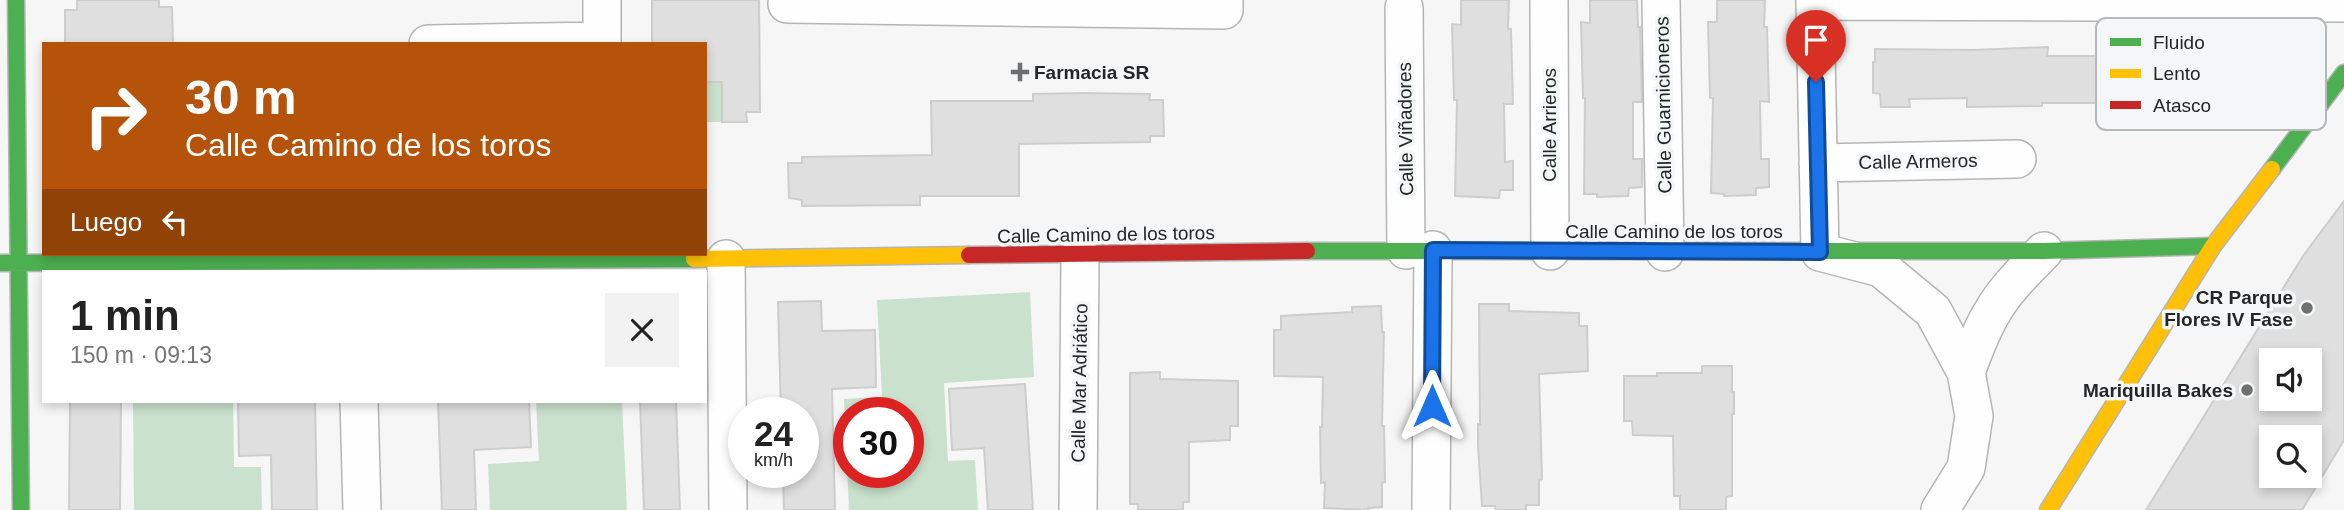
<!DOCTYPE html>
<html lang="es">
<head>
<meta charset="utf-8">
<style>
	:root { --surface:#fff; --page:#f2f2f2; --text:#222; --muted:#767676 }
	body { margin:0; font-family:Helvetica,sans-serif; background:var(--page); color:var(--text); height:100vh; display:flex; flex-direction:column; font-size:26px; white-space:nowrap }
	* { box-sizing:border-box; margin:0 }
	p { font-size:23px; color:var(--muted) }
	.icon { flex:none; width:38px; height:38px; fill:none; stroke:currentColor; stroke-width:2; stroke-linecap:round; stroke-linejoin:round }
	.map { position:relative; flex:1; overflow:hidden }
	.sheet { position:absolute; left:42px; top:270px; width:665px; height:133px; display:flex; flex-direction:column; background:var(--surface); border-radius:0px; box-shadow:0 4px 10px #0003 }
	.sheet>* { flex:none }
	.top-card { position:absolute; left:42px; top:42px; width:665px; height:214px; border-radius:0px; box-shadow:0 4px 10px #0003; background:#b45309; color:#fff; overflow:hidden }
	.buttons { position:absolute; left:2259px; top:348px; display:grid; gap:14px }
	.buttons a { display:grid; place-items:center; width:63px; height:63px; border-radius:0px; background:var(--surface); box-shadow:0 4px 10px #0003; font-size:35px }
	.speed { position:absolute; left:728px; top:397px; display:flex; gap:14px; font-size:35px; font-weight:700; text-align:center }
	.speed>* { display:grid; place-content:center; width:91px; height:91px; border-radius:50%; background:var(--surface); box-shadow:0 4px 10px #0003; line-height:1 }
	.speed small { font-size:18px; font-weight:400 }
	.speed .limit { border:10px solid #d22; background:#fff; color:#111 }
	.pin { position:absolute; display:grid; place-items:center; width:60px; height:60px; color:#fff; margin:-72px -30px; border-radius:50% 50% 50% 0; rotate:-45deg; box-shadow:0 0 7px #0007 }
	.pin .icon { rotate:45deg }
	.me { position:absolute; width:77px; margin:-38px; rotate:0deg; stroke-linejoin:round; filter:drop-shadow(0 0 5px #0008) }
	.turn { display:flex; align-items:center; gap:24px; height:147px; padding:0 28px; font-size:32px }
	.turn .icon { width:91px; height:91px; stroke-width:2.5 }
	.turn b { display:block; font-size:49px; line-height:60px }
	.then { display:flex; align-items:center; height:66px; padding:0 28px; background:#0003; gap:14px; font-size:26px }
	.round { display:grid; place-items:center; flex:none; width:74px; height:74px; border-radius:0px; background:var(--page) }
	.overview { display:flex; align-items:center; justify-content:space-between; height:119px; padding:0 28px }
	h1 { font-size:42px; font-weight:700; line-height:52px }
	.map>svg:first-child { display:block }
	.green { fill:#c9e1cd; fill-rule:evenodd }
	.building { fill:#dfdfdf; stroke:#cdcdcd; stroke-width:2; fill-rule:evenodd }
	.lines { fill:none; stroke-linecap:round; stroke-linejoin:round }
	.street-casing { stroke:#b5b5b5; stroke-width:40 }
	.fast-casing { stroke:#b5b5b5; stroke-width:19 }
	.slow-casing { stroke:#b5b5b5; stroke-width:19 }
	.jam-casing { stroke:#b5b5b5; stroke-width:19 }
	.street { stroke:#fefefe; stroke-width:37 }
	.fast { stroke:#4caf50; stroke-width:16 }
	.slow { stroke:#ffc107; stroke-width:16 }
	.jam { stroke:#c62828; stroke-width:16 }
	.route-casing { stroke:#114b97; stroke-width:18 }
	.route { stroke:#1a73e8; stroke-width:12 }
	.poi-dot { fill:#6e6f6f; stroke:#f5f6f7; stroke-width:2.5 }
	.labels { text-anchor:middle; stroke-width:7; stroke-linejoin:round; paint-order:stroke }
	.poi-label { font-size:19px; font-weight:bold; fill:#252626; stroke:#f5f6f7; text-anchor:end }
	.street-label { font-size:19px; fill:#252626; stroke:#f5f6f7 }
	.key { fill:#f5f6f7; stroke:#b7b8b8; stroke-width:2 }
	.key-label { font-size:19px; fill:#252626 }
</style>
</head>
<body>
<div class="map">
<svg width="2344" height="510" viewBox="0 0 2344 510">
	<rect width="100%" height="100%" fill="#f6f6f6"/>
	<path class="green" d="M705,82H722V122H705Z
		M1030,292L1034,377L944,383L948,461L975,460L978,510H849L844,399L882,397L877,300ZM908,413V472H849V413Z
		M133,401H233L234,467H261L262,510H134Z
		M536,401H568L569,403L622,401L627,510H490L488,464L539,461Z"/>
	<path class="building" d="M77,0H159V7H172L173,44H65V10H77Z
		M652,0H759L760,112H746L747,122H722V82H705V44H652Z
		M1461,0H1509L1508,29H1511L1513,104H1504L1505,162L1513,161V190H1500L1499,198L1455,196L1457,100H1454L1452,24L1461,25Z
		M1590,0H1637L1638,27H1640L1642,102H1633V159H1642V187L1629,188L1628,196L1597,197V194H1584L1585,98H1583L1581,22L1590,23Z
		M1717,0H1765L1764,27H1767L1769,102L1760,101L1761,159H1769V187L1756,188V195L1724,196V194L1711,193L1713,98H1710L1708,22H1717Z
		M2133,46V60L2140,59L2139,106L2110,105V103H2042V106L1967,107V98L1909,99L1910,107H1881L1880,94L1873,93V62H1875V49L1972,50L2048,47L2047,56H2105L2104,48Z
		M1083,93L1150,94L1149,100H1163L1164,136H1150V142L1019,144V196H920V205L802,206V200L789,198L788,163H802V157L932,155L931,101H1033V94Z
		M2344,201V440L2302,510H2146L2303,256ZM2272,360H2310V399H2272ZM2272,438H2310V476H2272Z
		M821,301L822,331L875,330L876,387L832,389L835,510H784L783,472H803V413H781L778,302Z
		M1479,304H1509V311L1579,313V326H1587L1588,371L1539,374L1542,479L1539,480V505H1526V510H1496L1495,506H1482L1478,445V424H1480Z
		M1381,306L1382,332H1384L1382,426H1384L1385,482L1382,483V507L1368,508V510L1324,508L1325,482L1321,483L1320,427H1322L1323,377L1274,376V330H1281V316L1352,312V307Z
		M1702,366H1732V392H1734V414H1732V496L1726,497V510H1680V496H1674L1673,436L1633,435L1632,421H1624V376H1657V373H1702Z
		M1160,372V379L1238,381V426H1230V440L1189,442V502H1183V510H1138V504H1130V373Z
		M1025,384L1033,510H988L984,448L952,450L949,389Z
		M70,401H121L120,510H69Z
		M238,401H315L317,510H272L271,455L239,456Z
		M438,401H529L531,447L474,450L476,510H442Z
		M640,401H676L680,510H644Z"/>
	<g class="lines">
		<g class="street-casing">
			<path id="street" d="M1549,0L1550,251
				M1661,0L1665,252
				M1815,0L1820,252L1881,268L1933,311L1966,372L1974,416L1966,468L1940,510
				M1815,1L2344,3
				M787,4L1224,10V0
				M1404,8L1406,250
				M428,44L602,41
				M602,44V0
				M1818,163L2017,159
				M726,259L728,510
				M1966,372C1974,351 1981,330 1993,311C2006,288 2026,270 2044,251
				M359,401L362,510
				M1078,510L1080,255
				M1431,510L1433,250"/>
		</g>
		<g class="fast-casing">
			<path id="fast" d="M16,0L21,510
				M2272,169L2344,73
				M1307,251H2044L2213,246
				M0,263L694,259"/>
		</g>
		<g class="slow-casing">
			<path id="slow" d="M694,259L969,255
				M2048,510L2213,246L2272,169"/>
		</g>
		<g class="jam-casing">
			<path id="jam" d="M969,255L1307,251"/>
		</g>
		<use href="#street" class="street"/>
		<use href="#fast" class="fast"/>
		<use href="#slow" class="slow"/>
		<use href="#jam" class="jam"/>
	</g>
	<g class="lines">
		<g class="route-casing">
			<path id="route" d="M1432,406L1433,250L1820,252L1816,82"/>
		</g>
		<use href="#route" class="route"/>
	</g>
	<g class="poi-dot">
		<path d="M1016.5 61.5h7v7h7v7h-7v7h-7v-7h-7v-7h7z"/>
		<circle cx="2307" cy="308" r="7"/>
		<circle cx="2247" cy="390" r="7"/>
	</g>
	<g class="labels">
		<g class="poi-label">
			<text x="1034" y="79" text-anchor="start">Farmacia SR</text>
			<text x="2293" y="304">CR Parque<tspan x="2293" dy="22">Flores IV Fase</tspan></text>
			<text x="2233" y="397">Mariquilla Bakes</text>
		</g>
		<g class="street-label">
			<text transform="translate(1663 105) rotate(-91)" y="7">Calle Guarnicioneros</text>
			<text transform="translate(1549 125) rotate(-90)" y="7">Calle Arrieros</text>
			<text transform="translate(1405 129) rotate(-91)" y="7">Calle Viñadores</text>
			<text transform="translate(1918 161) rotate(-1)" y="7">Calle Armeros</text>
			<text x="1674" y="238">Calle Camino de los toros</text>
			<text transform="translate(1106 234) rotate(-1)" y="7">Calle Camino de los toros</text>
			<text transform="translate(1079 383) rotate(-89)" y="7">Calle Mar Adriático</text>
		</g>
	</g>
	<rect x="2096" y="18" width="230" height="112" rx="10" class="key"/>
	<rect x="2110" y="38" width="31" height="8" fill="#4caf50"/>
	<rect x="2110" y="69" width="31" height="9" fill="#ffc107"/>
	<rect x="2110" y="101" width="31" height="8" fill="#c62828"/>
	<g class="key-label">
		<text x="2153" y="49">Fluido</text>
		<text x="2153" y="80">Lento</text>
		<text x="2153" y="112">Atasco</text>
	</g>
</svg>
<div class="buttons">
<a><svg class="icon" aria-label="sound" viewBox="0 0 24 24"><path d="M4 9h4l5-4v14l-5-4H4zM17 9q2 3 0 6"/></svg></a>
<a><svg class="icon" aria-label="search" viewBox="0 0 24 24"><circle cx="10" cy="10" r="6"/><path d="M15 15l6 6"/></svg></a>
</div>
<div class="speed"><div>24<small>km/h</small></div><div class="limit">30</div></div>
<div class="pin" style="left:1816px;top:82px;background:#d93025"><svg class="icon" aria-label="arrive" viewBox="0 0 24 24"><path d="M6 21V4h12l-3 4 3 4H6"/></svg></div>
<svg class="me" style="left:1432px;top:406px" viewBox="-20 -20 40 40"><path d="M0-17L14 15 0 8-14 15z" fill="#1a73e8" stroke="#fff" stroke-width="4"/></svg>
<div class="top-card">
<div class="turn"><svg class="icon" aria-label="right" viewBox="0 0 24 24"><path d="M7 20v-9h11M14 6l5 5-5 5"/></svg><div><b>30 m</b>Calle Camino de los toros</div></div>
<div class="then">Luego<svg class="icon" aria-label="left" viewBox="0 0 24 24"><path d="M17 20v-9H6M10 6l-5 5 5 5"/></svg></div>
</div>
<section class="sheet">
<div class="overview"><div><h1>1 min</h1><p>150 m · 09:13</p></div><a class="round"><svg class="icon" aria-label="close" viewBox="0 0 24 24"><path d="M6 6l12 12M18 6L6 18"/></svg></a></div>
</section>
</div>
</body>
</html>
